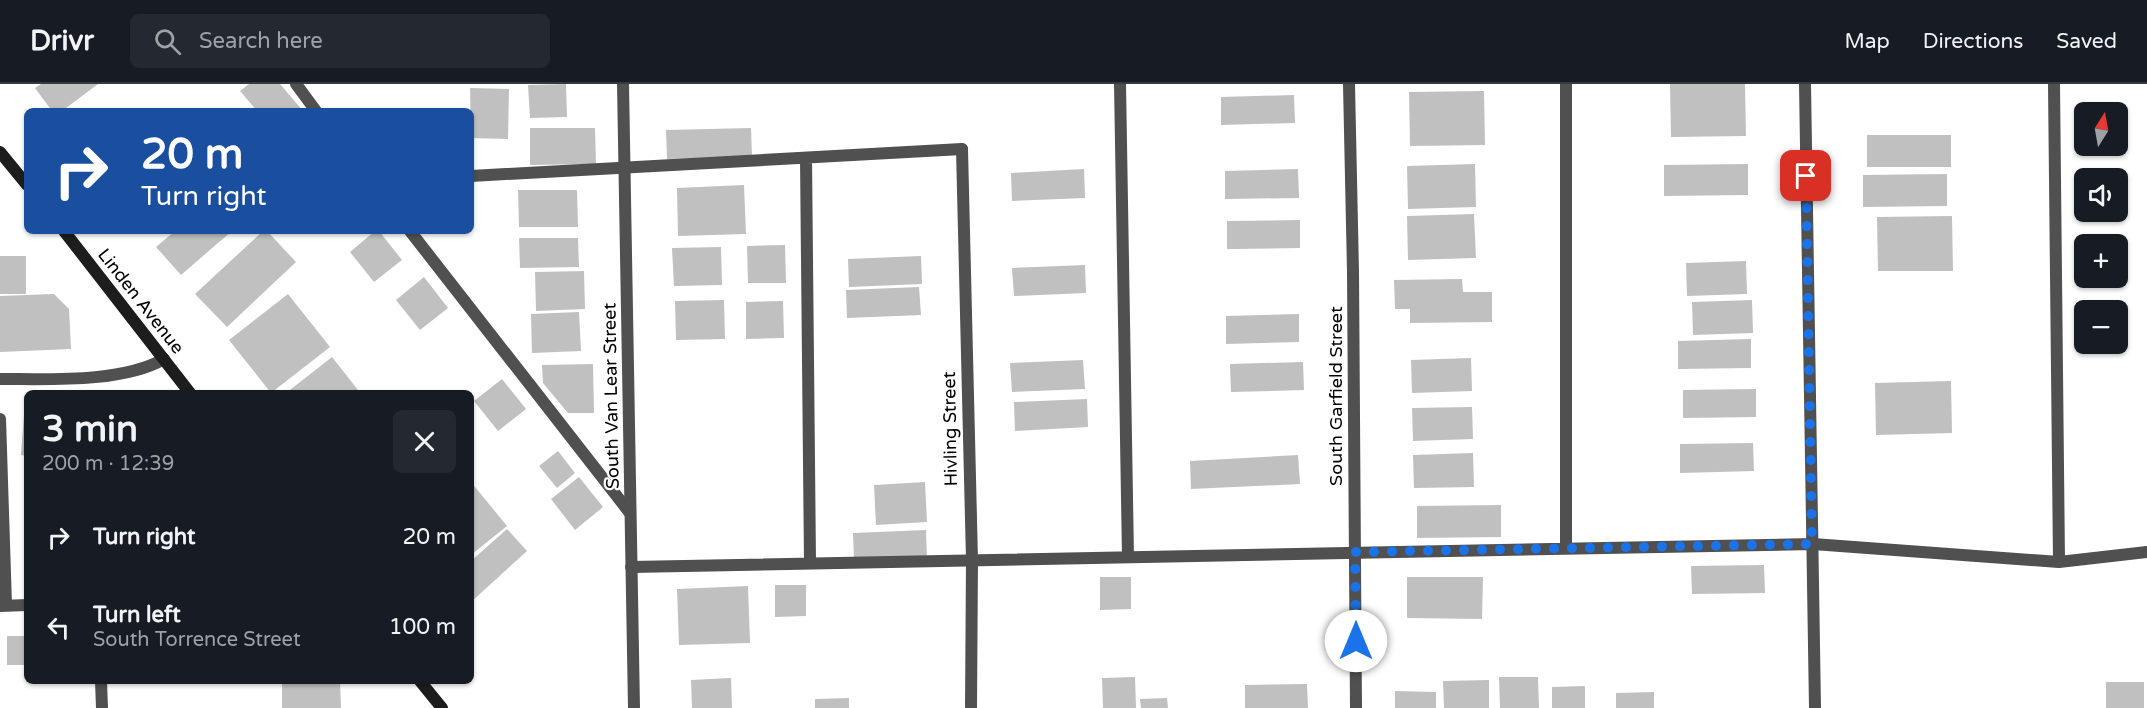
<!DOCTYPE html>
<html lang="en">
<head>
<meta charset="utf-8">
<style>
	:root { --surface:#171b24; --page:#242831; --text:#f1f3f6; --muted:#9ea1a6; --line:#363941 }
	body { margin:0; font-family:"Varela Round",sans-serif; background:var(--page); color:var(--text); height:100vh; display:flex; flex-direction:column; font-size:22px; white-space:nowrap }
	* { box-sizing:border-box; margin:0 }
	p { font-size:20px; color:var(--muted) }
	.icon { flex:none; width:33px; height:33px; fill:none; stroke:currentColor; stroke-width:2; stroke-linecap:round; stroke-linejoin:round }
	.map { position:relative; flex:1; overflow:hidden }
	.details { position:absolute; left:24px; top:306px; width:450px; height:294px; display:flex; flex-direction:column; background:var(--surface); border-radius:9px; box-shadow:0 2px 4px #0004 }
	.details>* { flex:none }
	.guide { position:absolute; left:24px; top:24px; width:450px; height:126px; border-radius:9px; box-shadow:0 2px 4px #0004; background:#1a4fa0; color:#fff; overflow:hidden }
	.needle { width:39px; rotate:11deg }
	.tools { position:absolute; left:2074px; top:18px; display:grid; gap:12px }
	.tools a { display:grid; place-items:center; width:54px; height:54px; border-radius:9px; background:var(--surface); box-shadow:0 2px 4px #0004; font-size:30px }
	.pin { position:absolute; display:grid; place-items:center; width:51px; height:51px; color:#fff; margin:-26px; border-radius:12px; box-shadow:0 3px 9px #0006 }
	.me { position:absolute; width:66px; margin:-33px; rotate:0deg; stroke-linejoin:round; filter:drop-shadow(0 0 4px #0008) }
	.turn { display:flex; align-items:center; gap:21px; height:126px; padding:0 18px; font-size:27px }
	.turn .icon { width:78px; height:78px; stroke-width:2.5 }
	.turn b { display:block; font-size:42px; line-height:51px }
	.round { display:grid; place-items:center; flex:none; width:63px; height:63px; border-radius:9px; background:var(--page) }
	.summary { display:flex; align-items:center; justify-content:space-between; height:102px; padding:0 18px }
	h1 { font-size:36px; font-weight:800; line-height:45px }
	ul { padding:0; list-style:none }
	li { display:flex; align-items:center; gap:18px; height:90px; padding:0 18px }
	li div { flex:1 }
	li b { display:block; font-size:22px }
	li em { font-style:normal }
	header { display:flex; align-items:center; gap:36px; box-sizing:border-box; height:84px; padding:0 30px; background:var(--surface); border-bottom:2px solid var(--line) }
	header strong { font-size:28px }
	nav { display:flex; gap:33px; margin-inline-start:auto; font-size:21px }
	.search { width:420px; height:54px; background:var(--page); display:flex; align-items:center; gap:15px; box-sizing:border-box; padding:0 21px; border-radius:9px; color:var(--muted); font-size:22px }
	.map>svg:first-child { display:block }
	.building { fill:#c0c0c0 }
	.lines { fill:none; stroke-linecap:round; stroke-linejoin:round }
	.lane { stroke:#505050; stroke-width:12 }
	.street { stroke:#505050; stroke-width:12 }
	.secondary { stroke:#1d1d1d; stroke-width:12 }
	.route { stroke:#1a73e8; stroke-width:10; stroke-dasharray:0 18 }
	.labels { text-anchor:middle; stroke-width:4.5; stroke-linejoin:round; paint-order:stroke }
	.street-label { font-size:18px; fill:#000; stroke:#fff }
</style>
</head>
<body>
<header>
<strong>Drivr</strong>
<div class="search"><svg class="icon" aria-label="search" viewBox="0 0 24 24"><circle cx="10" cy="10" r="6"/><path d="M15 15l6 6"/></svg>Search here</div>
<nav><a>Map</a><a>Directions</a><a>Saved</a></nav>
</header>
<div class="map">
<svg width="2147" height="624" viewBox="0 0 2147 624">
	<rect width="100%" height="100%" fill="#fff"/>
	<path class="building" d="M41,0H98L62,27H52L35,4Z
		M249,0H280L303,27H257L240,7Z
		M566,0L567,33L530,34L528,1Z
		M1670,0H1745L1746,52L1671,53Z
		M470,4L509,5L508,55L471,54Z
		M1484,7L1485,61L1410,62L1409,8Z
		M1294,11L1295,39L1221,41V13Z
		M530,44H595L596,80L530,81Z
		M751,44L752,73L667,75L666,46Z
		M1867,51H1951V83H1867Z
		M1475,80L1476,123L1408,125L1407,82Z
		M1748,80V111L1664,112V81Z
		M1084,85L1085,114L1012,117L1011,89Z
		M1298,85L1299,114L1225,115V87Z
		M1947,90V122L1863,123V91Z
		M744,101L746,150L678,152L677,104Z
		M518,106H577L578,143H519Z
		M1474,130L1476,174L1408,176L1407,132Z
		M1952,132L1953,187H1878L1877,133Z
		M1300,136V164L1227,165V137Z
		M175,147H232L181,191L156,163Z
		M263,147H267L296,178L227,243L195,210Z
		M375,147H379L402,176L374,198L350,168Z
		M519,154H578L579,183L520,184Z
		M785,161L786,199H748L747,162Z
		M721,163L722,201L674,202L672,164Z
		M0,172H26V210H0Z
		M921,172L922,200L849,203L848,175Z
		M1746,177L1747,210L1687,212L1686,179Z
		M1085,181L1086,209L1014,212L1012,184Z
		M584,187L585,225L536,227L535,188Z
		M424,193L448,224L420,246L396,216Z
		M1462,195L1463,208H1492V238L1410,239V225H1395L1394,196Z
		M919,203L921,231L847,234L846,206Z
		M54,210L69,225L71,265L0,268V212Z
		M288,210L330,263L271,309L229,256Z
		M724,216L725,255L676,256L675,217Z
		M1752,216L1753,249L1693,251L1692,218Z
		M783,217L784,254L746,255V218Z
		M579,228L581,267L532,269L531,230Z
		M1299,230V258L1226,260V232Z
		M1751,255V284L1678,285V257Z
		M332,273L358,306L354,309H286Z
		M1471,274L1472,307L1412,309L1411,276Z
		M1083,276L1085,305L1012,308L1010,279Z
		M1303,278L1304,306L1231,308L1230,280Z
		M593,280L594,329H568L543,299L542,281Z
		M502,295L526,325L498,347L474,317Z
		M1951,297L1952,349L1876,351L1875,299Z
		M1756,305V333L1683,334V306Z
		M1087,315L1088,343L1015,347L1014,318Z
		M1472,323L1473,355L1413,357L1412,324Z
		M24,331H27V372L21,371Z
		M1753,359L1754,387L1680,389V360Z
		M558,367L575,389L557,404L539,382Z
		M1473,369L1474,403L1414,404L1413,371Z
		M1298,371L1300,400L1191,405L1190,377Z
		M579,393L603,423L575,446L551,415Z
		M471,398L507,442L471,471Z
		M925,398L927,438L876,441L874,401Z
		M1501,421V453L1417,454V422Z
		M507,445L527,467L471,518V477Z
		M926,446L927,474L854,477L853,449Z
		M1764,481L1765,509L1692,510L1691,482Z
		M1100,493H1131V525L1100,526Z
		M1407,493H1483L1482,535L1407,534Z
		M775,501H806V532L775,533Z
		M748,502L750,559L679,561L677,505Z
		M7,552H27V581H7Z
		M1135,593L1136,624H1103L1102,594Z
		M1499,593H1538L1539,624H1500Z
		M731,594L732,624H692L691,596Z
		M1489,596V624H1444L1443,597Z
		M282,597H340L341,624H282Z
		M2106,598H2144V624H2106Z
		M1307,600L1308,624H1245V601Z
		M1585,602V624H1552V603Z
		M1395,607L1436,608V624H1395Z
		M1654,608V624H1616V609Z
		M849,614V624H815V615Z
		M1167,614L1168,624H1141L1140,615Z"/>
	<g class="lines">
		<path class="lane" d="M296,0L316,27
			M1120,0L1128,473
			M2054,0L2059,478
			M806,74L810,479
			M471,92L962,65
			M410,147L630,429
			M0,335L6,521
			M1566,464V0
			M631,483L1813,460L2059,478L2147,468
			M0,522L27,521
			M101,597L102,624"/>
		<path class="street" d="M623,0L634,624
			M1349,0L1353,188L1356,624
			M1805,0L1815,624
			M962,65L972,476L971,624
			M0,295C49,295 122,299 164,275"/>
		<path class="secondary" d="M0,68L27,101
			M64,147L190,309
			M420,597L442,624"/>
	</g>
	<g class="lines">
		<path class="route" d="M1356,557L1355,468L1812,460L1806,92"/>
	</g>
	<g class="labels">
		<g class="street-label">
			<text transform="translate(141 217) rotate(52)" y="6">Linden Avenue</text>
			<text transform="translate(611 312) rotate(-91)" y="6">South Van Lear Street</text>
			<text transform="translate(1336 312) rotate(-90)" y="6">South Garfield Street</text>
			<text transform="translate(950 345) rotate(-91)" y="6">Hivling Street</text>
		</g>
	</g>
</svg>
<div class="tools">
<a><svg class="needle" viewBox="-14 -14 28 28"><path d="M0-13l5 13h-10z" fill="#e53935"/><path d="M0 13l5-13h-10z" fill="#9ea1a6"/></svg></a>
<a><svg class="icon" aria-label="sound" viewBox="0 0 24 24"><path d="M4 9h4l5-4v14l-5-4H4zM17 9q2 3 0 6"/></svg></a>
<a>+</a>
<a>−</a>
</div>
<div class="pin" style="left:1806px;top:92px;background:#d93025"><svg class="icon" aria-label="arrive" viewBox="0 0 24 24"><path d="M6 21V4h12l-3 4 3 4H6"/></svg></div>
<svg class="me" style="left:1356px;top:557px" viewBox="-20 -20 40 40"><circle r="19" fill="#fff"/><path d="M0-13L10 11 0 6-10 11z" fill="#1a73e8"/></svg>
<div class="guide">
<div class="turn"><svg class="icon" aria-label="right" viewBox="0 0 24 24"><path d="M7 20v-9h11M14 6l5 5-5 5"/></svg><div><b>20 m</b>Turn right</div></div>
</div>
<section class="details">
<div class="summary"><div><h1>3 min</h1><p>200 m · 12:39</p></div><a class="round"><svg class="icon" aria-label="close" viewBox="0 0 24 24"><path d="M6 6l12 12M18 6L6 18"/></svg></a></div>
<ul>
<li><svg class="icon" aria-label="right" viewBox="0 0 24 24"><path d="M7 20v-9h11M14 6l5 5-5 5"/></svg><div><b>Turn right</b></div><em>20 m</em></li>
<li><svg class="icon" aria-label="left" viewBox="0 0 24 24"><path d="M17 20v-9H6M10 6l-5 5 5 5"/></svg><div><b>Turn left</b><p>South Torrence Street</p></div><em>100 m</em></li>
</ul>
</section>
</div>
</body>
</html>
